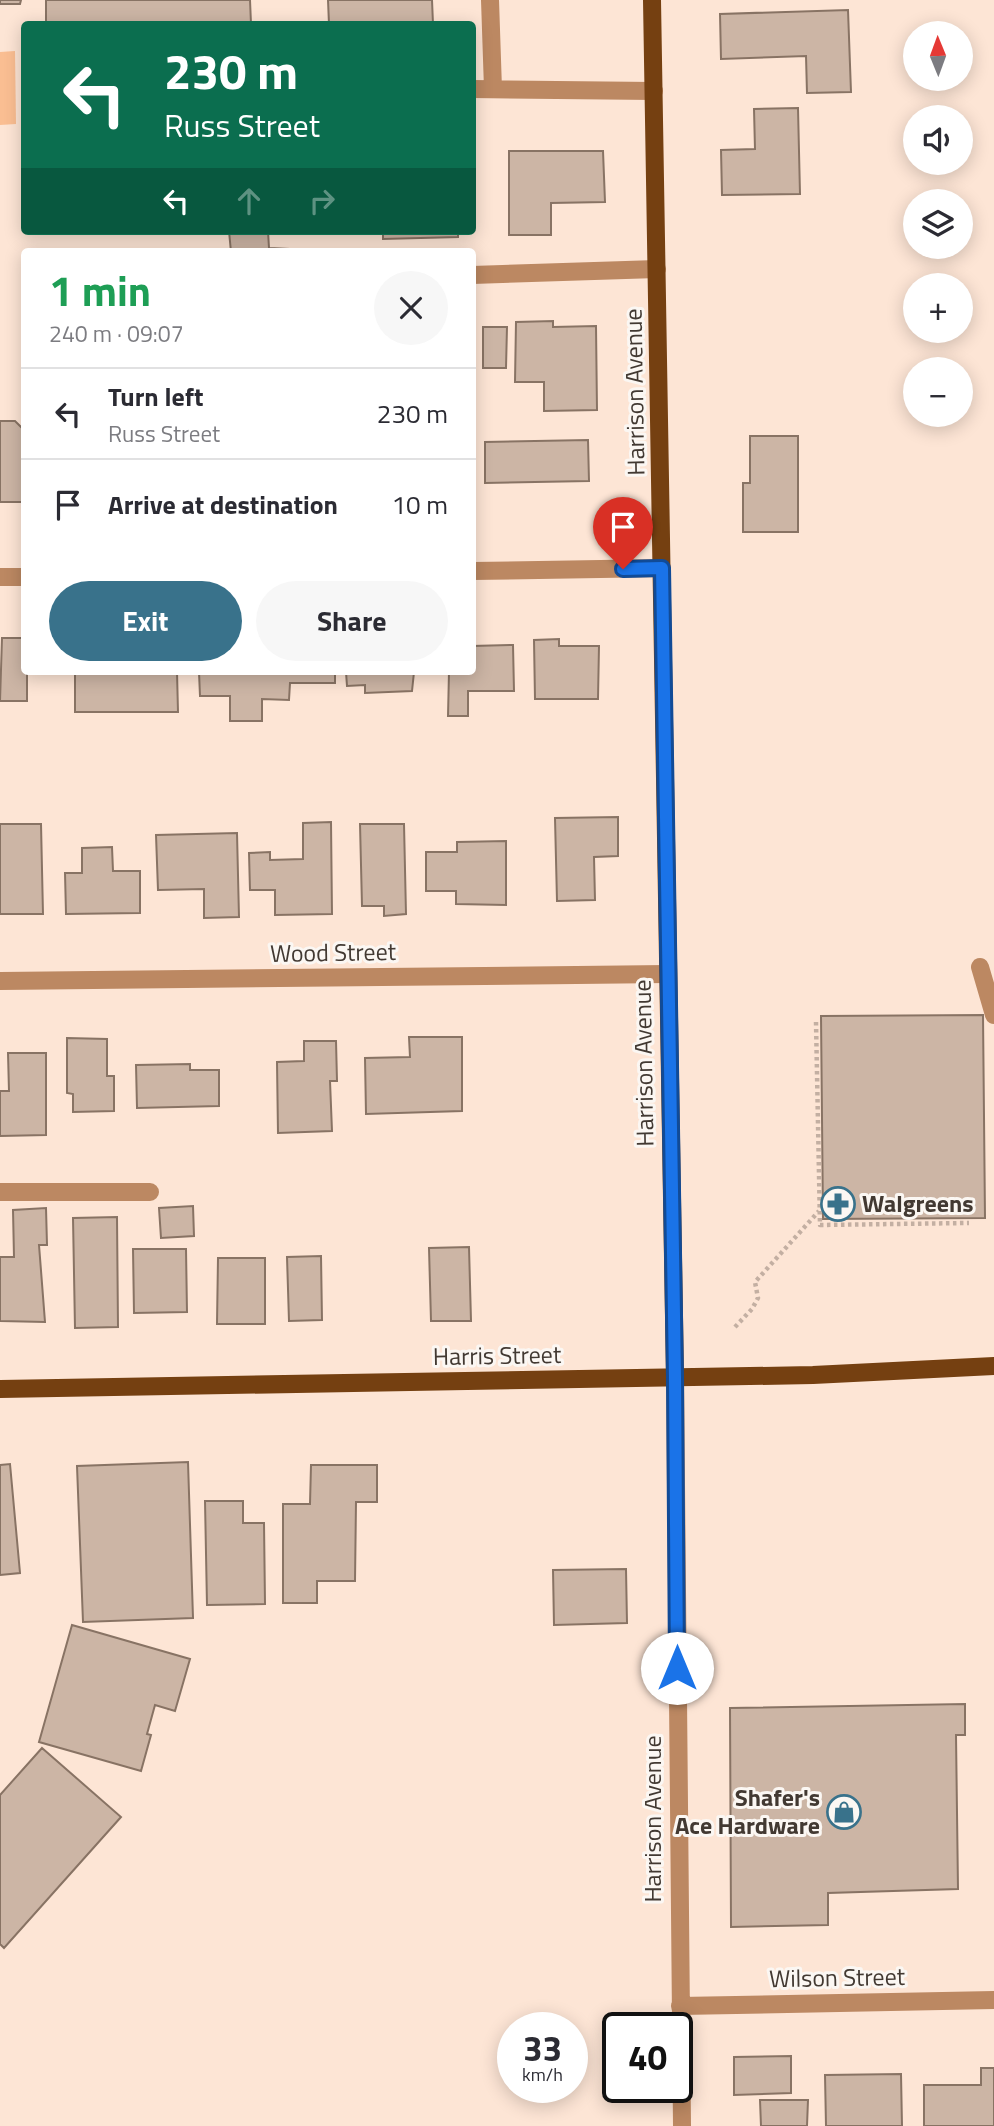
<!DOCTYPE html>
<html lang="en">
<head>
<meta charset="utf-8">
<style>
	:root { --surface:#fff; --page:#f7f7f7; --text:#2b2b33; --muted:#7c7c81; --line:#e1e1e2; --accent:#39728b }
	body { margin:0; font-family:"Titillium Web",sans-serif; background:var(--page); color:var(--text); height:100vh; display:flex; flex-direction:column; font-size:26px; white-space:nowrap }
	* { box-sizing:border-box; margin:0 }
	p { font-size:23px; color:var(--muted) }
	.icon { flex:none; width:38px; height:38px; fill:none; stroke:currentColor; stroke-width:2; stroke-linecap:round; stroke-linejoin:round }
	.map { position:relative; flex:1; overflow:hidden }
	.side { position:absolute; left:21px; top:248px; width:455px; height:427px; display:flex; flex-direction:column; background:var(--surface); border-radius:7px; box-shadow:0 4px 18px #0003 }
	.side>* { flex:none }
	.hud { position:absolute; left:21px; top:21px; width:455px; height:214px; border-radius:7px; box-shadow:0 4px 18px #0003; background:#0b6e4f; color:#fff; overflow:hidden }
	.needle { width:46px; rotate:359deg }
	.fabs { position:absolute; left:903px; top:21px; display:grid; gap:14px }
	.fabs a { display:grid; place-items:center; width:70px; height:70px; border-radius:50%; background:var(--surface); box-shadow:0 4px 18px #0003; font-size:35px }
	.speed { position:absolute; left:497px; top:2012px; display:flex; gap:14px; font-size:35px; font-weight:700; text-align:center }
	.speed>* { display:grid; place-content:center; width:91px; height:91px; border-radius:50%; background:var(--surface); box-shadow:0 4px 18px #0003; line-height:1 }
	.speed small { font-size:18px; font-weight:400 }
	.speed .limit { border:4px solid #111; border-radius:10px; background:#fff; color:#111 }
	.pin { position:absolute; display:grid; place-items:center; width:60px; height:60px; color:#fff; margin:-72px -30px; border-radius:50% 50% 50% 0; rotate:-45deg; box-shadow:0 0 7px #0007 }
	.pin .icon { rotate:45deg }
	.me { position:absolute; width:77px; margin:-38px; rotate:0deg; stroke-linejoin:round; filter:drop-shadow(0 0 5px #0008) }
	.turn { display:flex; align-items:center; gap:24px; height:147px; padding:0 28px; font-size:32px }
	.turn .icon { width:91px; height:91px; stroke-width:2.5 }
	.turn b { display:block; font-size:49px; line-height:60px }
	.lanes { display:flex; align-items:center; height:66px; padding:0 28px; background:#0003; justify-content:center; gap:35px; direction:ltr }
	.lanes .off { opacity:.35 }
	.round { display:grid; place-items:center; flex:none; width:74px; height:74px; border-radius:37px; background:var(--page) }
	.headline { display:flex; align-items:center; justify-content:space-between; height:119px; padding:0 28px }
	h1 { font-size:42px; font-weight:700; line-height:52px; color:#1e9e55 }
	.primary-button { display:flex; gap:14px; margin-top:auto; padding:14px 28px }
	.primary-button a { flex:1; height:80px; border-radius:42px; background:var(--accent); color:#fff; font-size:28px; font-weight:700; line-height:80px; text-align:center }
	.primary-button a+a { background:var(--page); color:var(--text) }
	ul { padding:0; list-style:none }
	li { display:flex; align-items:center; gap:21px; height:91px; padding:0 28px; border-top:2px solid var(--line) }
	li div { flex:1 }
	li b { display:block; font-size:26px }
	li em { font-style:normal }
	.map>svg:first-child { display:block }
	.green { fill:#fabe92 }
	.building { fill:#ccb5a5; stroke:#887364; stroke-width:2 }
	.lines { fill:none; stroke-linecap:round; stroke-linejoin:round }
	.path { stroke:#c3afa2; stroke-width:4.5; stroke-dasharray:3.5 3.5; stroke-linecap:butt }
	.minor { stroke:#bc8862; stroke-width:18 }
	.major { stroke:#754011; stroke-width:18 }
	.route-casing { stroke:#114b97; stroke-width:18 }
	.route { stroke:#1a73e8; stroke-width:12 }
	.labels { text-anchor:middle; stroke-width:6; stroke-linejoin:round; paint-order:stroke }
	.street-label { font-size:24px; fill:#423932; stroke:#fbf7f3 }
	.poi-label { font-size:24px; font-weight:bold; fill:#423932; stroke:#fbf7f3; text-anchor:start }
</style>
</head>
<body>
<div class="map">
<svg width="994" height="2126" viewBox="0 0 994 2126">
	<rect width="100%" height="100%" fill="#fde5d5"/>
	<path class="green" d="M15,51L16,124L0,125V52Z"/>
	<path class="building" d="M0,0H21L20,4H0Z
		M46,0H250L251,24H46Z
		M328,0H432L433,24H329Z
		M848,10L851,92L807,93L806,56L721,59L720,14Z
		M798,108L800,194L722,195L721,150L755,149L754,109Z
		M509,151H603L605,202L551,203V235H509Z
		M229,231H268L269,248L289,249V252H231Z
		M383,231H458V237L383,239Z
		M553,321V327L596,326L597,410L544,411V382H515L516,322Z
		M483,327H507L506,368H483Z
		M0,421H15L23,429L24,502H0Z
		M750,436H798V532H743V483H750Z
		M588,440L589,481L485,483V442Z
		M2,638H24V672H37L27,673V701H0Z
		M559,639V646H599L598,699H535L534,640Z
		M513,645L514,691H468V716H448L449,672H472V646Z
		M75,672H177L178,712H75Z
		M199,672H335V683H290L289,700L262,699V721H230V696H200Z
		M346,672H414L412,691L365,693V685L347,686Z
		M618,817V856L594,857L595,900L557,901L555,818Z
		M331,822L332,914L275,915V890H250L249,853L270,852V860L303,859V823Z
		M0,824H41L43,914H0Z
		M360,824H404L406,914L384,916V906H362Z
		M237,833L239,917L204,918V889L158,890L156,835Z
		M506,841V905L456,904V891H426V852H457V842Z
		M112,847L113,871H140V913L66,914L65,873H82V848Z
		M983,1015L985,1218L823,1219L821,1016Z
		M409,1037H462V1111L366,1114L365,1058L410,1057Z
		M67,1038L107,1039V1076H114V1111L73,1112V1094L67,1093Z
		M304,1041H336L337,1081H330L332,1131L278,1133L277,1062L304,1061Z
		M8,1053H46V1135L0,1136V1091H9Z
		M190,1064V1070H219V1106L137,1108L136,1065Z
		M193,1206L194,1236L161,1238L159,1208Z
		M46,1208L47,1245H39L45,1322L0,1321V1257H14L13,1210Z
		M117,1217L118,1327L75,1328L73,1218Z
		M469,1247L471,1321H431L429,1248Z
		M133,1249H186L187,1312L134,1313Z
		M321,1256L322,1320L289,1321L287,1257Z
		M218,1258H265V1324H217Z
		M188,1462L193,1618L83,1622L77,1466Z
		M10,1464L20,1573L0,1575V1465Z
		M311,1465H377V1502H356L355,1581H317V1603H283V1504H310Z
		M205,1501H243V1523H264L265,1604L207,1605Z
		M626,1569L627,1623L554,1625L553,1570Z
		M72,1625L190,1659L175,1711L155,1705L147,1734L151,1735L141,1771L39,1742Z
		M965,1704V1735H956L958,1889L828,1893V1925L731,1927L730,1708Z
		M42,1748L121,1817L4,1948L0,1944V1795Z
		M791,2056V2093L734,2095V2057Z
		M981,2068H994V2126H924V2085H981Z
		M901,2074L902,2126H826L825,2075Z
		M760,2100H808L807,2126H761Z"/>
	<g class="lines">
		<path class="path" d="M816,1022L820,1225L969,1223
			M735,1327L752,1309L758,1298L755,1282L819,1211"/>
		<path class="minor" d="M490,0L493,89
			M472,89L654,91
			M472,275L657,269
			M472,571L662,568
			M0,577H24
			M980,967L994,1015
			M0,981L667,974
			M0,1192H150
			M675,1377L682,2126
			M680,2006L994,2000"/>
		<path class="major" d="M652,0L675,1377
			M0,1389L813,1375L994,1366"/>
	</g>
	<g class="lines">
		<g class="route-casing">
			<path id="route" d="M623,569L662,568L675,1377L677,1668"/>
		</g>
		<use href="#route" class="route"/>
	</g>
	<defs>
		<g id="pharmacy-ring" transform="scale(1.75)"><circle r="9.5" fill="#fbf7f3" stroke="#39728b" stroke-width="1.5"/><path d="M-2-6h4v4h4v4h-4v4h-4v-4h-4v-4h4Z" fill="#39728b"/></g>
		<g id="shop-ring" transform="scale(1.75)"><circle r="9.5" fill="#fbf7f3" stroke="#39728b" stroke-width="1.5"/><path d="M-5-2.5h2.3a2.7 3.5 0 0 1 5.4 0H5L5.5 6h-11ZM-1.5-2.5h3a1.5 2.3 0 0 0-3 0Z" fill="#39728b"/></g>
	</defs>
	<g fill-rule="evenodd">
		<use href="#pharmacy-ring" x="838" y="1204"/>
		<use href="#shop-ring" x="844" y="1812"/>
	</g>
	<g class="labels">
		<g class="street-label">
			<text transform="translate(635 392) rotate(-91)" y="8">Harrison Avenue</text>
			<text transform="translate(333 953) rotate(-1)" y="8">Wood Street</text>
			<text transform="translate(644 1063) rotate(-91)" y="8">Harrison Avenue</text>
			<text transform="translate(497 1356) rotate(-1)" y="8">Harris Street</text>
			<text transform="translate(653 1819) rotate(-90)" y="8">Harrison Avenue</text>
			<text transform="translate(837 1978) rotate(-1)" y="8">Wilson Street</text>
		</g>
		<g class="poi-label">
			<text x="862" y="1212">Walgreens</text>
			<text x="820" y="1806" text-anchor="end">Shafer's<tspan x="820" dy="28">Ace Hardware</tspan></text>
		</g>
	</g>
</svg>
<div class="fabs">
<a><svg class="needle" viewBox="-14 -14 28 28"><path d="M0-13l5 13h-10z" fill="#e53935"/><path d="M0 13l5-13h-10z" fill="#7c7c81"/></svg></a>
<a><svg class="icon" aria-label="sound" viewBox="0 0 24 24"><path d="M4 9h4l5-4v14l-5-4H4zM17 9q2 3 0 6"/></svg></a>
<a><svg class="icon" aria-label="layers" viewBox="0 0 24 24"><path d="M12 4l9 5-9 5-9-5zM3 14l9 5 9-5"/></svg></a>
<a>+</a>
<a>−</a>
</div>
<div class="speed"><div>33<small>km/h</small></div><div class="limit">40</div></div>
<div class="pin" style="left:623px;top:569px;background:#d93025"><svg class="icon" aria-label="arrive" viewBox="0 0 24 24"><path d="M6 21V4h12l-3 4 3 4H6"/></svg></div>
<svg class="me" style="left:677px;top:1668px" viewBox="-20 -20 40 40"><circle r="19" fill="#fff"/><path d="M0-13L10 11 0 6-10 11z" fill="#1a73e8"/></svg>
<div class="hud">
<div class="turn"><svg class="icon" aria-label="left" viewBox="0 0 24 24"><path d="M17 20v-9H6M10 6l-5 5 5 5"/></svg><div><b>230 m</b>Russ Street</div></div>
<div class="lanes"><svg class="icon" aria-label="left" viewBox="0 0 24 24"><path d="M17 20v-9H6M10 6l-5 5 5 5"/></svg><svg class="icon off" aria-label="ahead" viewBox="0 0 24 24"><path d="M12 20V5M6 11l6-6 6 6"/></svg><svg class="icon off" aria-label="right" viewBox="0 0 24 24"><path d="M7 20v-9h11M14 6l5 5-5 5"/></svg></div>
</div>
<section class="side">
<div class="headline"><div><h1>1 min</h1><p>240 m · 09:07</p></div><a class="round"><svg class="icon" aria-label="close" viewBox="0 0 24 24"><path d="M6 6l12 12M18 6L6 18"/></svg></a></div>
<ul>
<li><svg class="icon" aria-label="left" viewBox="0 0 24 24"><path d="M17 20v-9H6M10 6l-5 5 5 5"/></svg><div><b>Turn left</b><p>Russ Street</p></div><em>230 m</em></li>
<li><svg class="icon" aria-label="arrive" viewBox="0 0 24 24"><path d="M6 21V4h12l-3 4 3 4H6"/></svg><div><b>Arrive at destination</b></div><em>10 m</em></li>
</ul>
<div class="primary-button"><a>Exit</a><a>Share</a></div>
</section>
</div>
</body>
</html>
